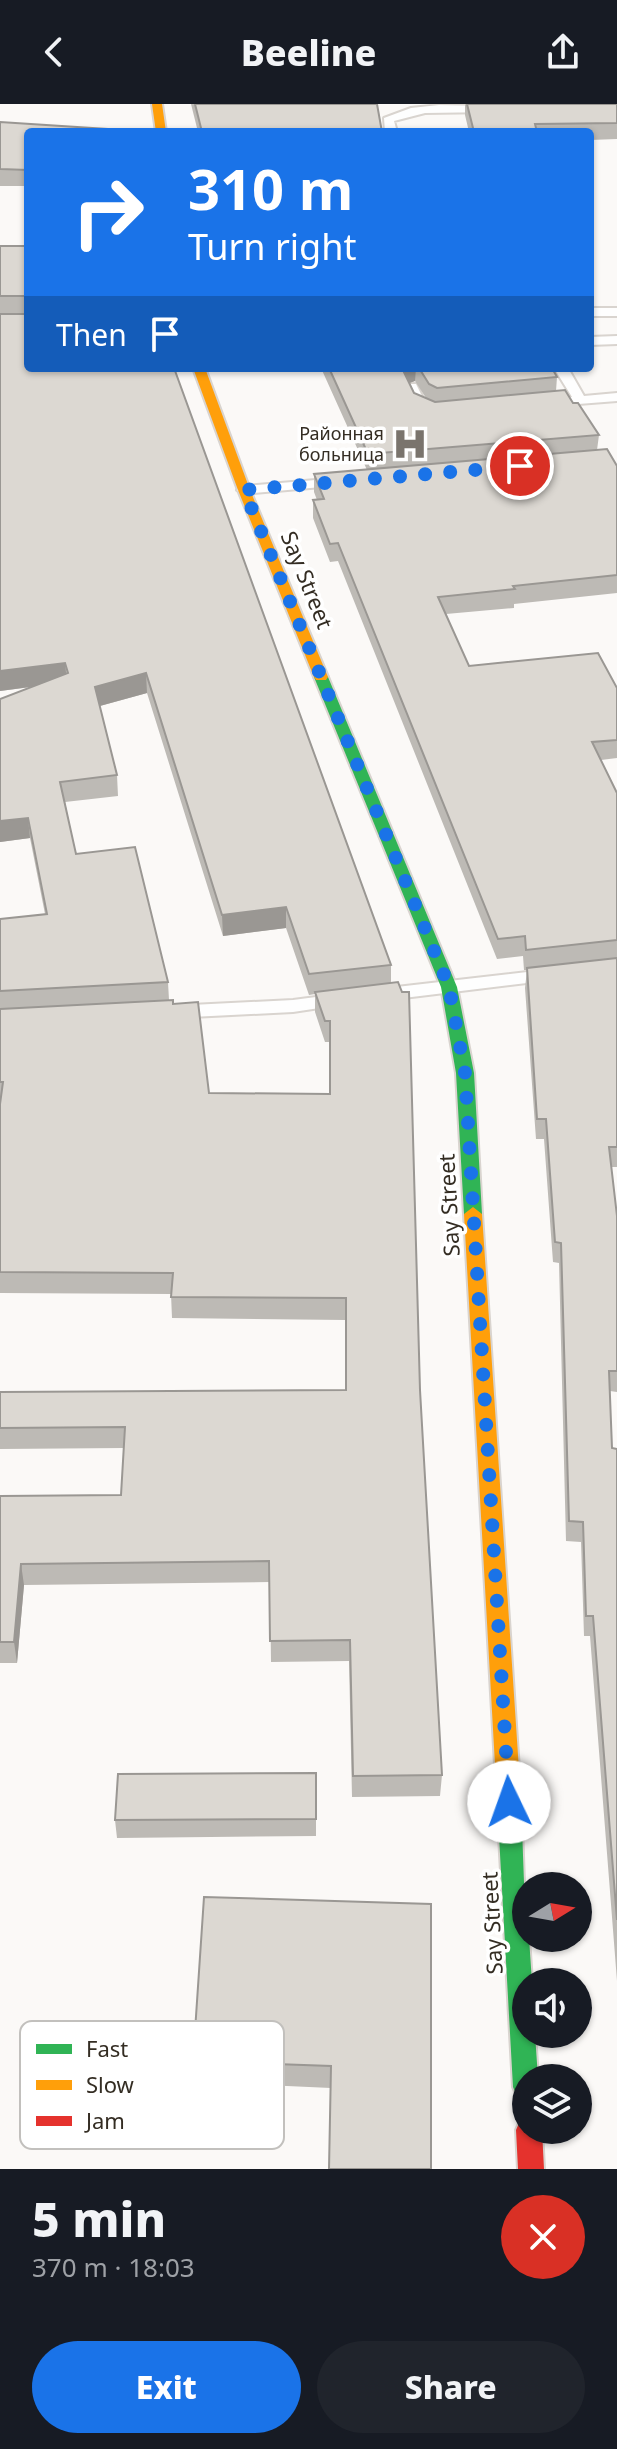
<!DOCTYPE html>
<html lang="en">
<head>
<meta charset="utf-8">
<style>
	:root { --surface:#171b24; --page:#20242c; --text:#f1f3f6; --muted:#9ea1a6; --accent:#1a73e8 }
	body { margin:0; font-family:"Noto Sans",sans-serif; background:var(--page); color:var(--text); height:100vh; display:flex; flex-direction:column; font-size:30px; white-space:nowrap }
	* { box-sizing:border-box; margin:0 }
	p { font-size:26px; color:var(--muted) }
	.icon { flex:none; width:44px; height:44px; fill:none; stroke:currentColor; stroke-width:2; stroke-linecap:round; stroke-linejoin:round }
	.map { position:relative; height:2065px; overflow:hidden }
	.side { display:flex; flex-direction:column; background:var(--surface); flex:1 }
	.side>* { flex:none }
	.hud { position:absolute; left:24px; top:24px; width:570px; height:244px; border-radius:8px; box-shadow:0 2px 6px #0004; background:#1a73e8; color:#fff; overflow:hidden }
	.needle { width:52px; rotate:79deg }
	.fabs { position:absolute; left:512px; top:1768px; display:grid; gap:16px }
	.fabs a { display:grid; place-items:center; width:80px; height:80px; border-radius:50%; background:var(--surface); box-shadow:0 2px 6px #0004; font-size:40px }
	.pin { position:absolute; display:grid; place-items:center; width:68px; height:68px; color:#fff; margin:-34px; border:4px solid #fff; border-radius:50%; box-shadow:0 2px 8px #0007 }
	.me { position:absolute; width:88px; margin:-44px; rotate:357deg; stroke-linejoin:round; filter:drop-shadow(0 0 6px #0008) }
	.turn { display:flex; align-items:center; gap:28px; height:168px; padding:0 32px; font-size:36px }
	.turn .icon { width:104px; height:104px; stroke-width:2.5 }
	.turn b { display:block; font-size:56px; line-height:68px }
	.then { display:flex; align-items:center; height:76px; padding:0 32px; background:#0003; gap:16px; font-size:30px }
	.round { display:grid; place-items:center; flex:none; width:84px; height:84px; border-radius:42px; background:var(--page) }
	.headline { display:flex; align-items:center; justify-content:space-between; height:136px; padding:0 32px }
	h1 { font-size:48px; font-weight:800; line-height:60px }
	.cta { display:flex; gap:16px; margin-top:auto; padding:16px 32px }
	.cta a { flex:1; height:92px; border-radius:48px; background:var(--accent); color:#fff; font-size:32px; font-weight:800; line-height:92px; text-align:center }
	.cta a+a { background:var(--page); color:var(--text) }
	header { display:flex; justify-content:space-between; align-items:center; height:104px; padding:0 32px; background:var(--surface); font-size:36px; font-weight:800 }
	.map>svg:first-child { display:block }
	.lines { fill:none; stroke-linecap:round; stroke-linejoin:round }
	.lane-casing { stroke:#d9d4cf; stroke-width:4 }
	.fast-casing { stroke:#d9d4cf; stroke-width:4 }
	.slow-casing { stroke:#d9d4cf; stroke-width:4 }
	.jam-casing { stroke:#d9d4cf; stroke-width:4 }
	.lane { fill:#fefefe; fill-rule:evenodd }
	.fast { fill:#30b455; fill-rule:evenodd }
	.slow { fill:#ff9f0a; fill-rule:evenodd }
	.jam { fill:#e5322d; fill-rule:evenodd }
	.wall { fill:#bdbab5; fill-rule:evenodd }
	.shaded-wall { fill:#9a9793 }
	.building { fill:#dcd8d2; stroke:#9a9793; stroke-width:2 }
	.route { stroke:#1a73e8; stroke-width:14; stroke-dasharray:0 25.2 }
	.labels { text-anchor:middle; stroke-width:7; stroke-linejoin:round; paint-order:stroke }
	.far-poi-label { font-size:18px; fill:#342d23; stroke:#fff; text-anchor:end }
	.street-label { font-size:22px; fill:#342d23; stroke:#fff }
	.key { fill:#fff; stroke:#c2c0bd; stroke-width:2 }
	.key-label { font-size:22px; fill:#342d23 }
</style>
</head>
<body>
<header><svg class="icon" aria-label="back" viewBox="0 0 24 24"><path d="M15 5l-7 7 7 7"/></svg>Beeline<svg class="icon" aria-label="share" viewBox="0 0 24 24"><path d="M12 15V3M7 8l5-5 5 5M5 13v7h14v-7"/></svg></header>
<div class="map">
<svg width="617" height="2065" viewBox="0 0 617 2065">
	<rect width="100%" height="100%" fill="#fbf9f7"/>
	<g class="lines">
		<g class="lane-casing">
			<path id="lane" d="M439,1L493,2L498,5L493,8L425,9L394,17L397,28H385L384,14L411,4Z
				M590,204H617V212H590Z
				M617,232V240L590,241V233Z
				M554,264H568L584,292L617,289V297L540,303V297L572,293Z
				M406,280H416L426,300L437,307L435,310L416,306L404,283Z
				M339,374L346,378L344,381L244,390L237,386L244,382Z
				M553,865L562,871L560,875L379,897L370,891L379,885Z
				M339,890L348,896L346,900L293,908L171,914L162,908L171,902L293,896Z"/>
		</g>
		<g class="fast-casing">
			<path id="fast" d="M321,569L328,573L457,883L474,969L482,1110L473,1117L464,1110L456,969L441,883L314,573Z
				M509,1686L517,1689L521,1696L526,1834H529L532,1878H526V1930H535L538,1974H526V1995L517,1992L513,1983L497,1696L501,1689Z"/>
		</g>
		<g class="slow-casing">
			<path id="slow" d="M152,0H162L166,28H156Z
				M193,264H205L250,386L328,573L326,576H316L314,573L238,386Z
				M473,1103L482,1110L521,1696L517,1703L509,1706L501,1703L497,1696L464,1110Z"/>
		</g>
		<g class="jam-casing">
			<path id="jam" d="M526,2014V2026H542L544,2065H518L516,2026L520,2017Z"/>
		</g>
		<use href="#lane" class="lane"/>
		<use href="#fast" class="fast"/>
		<use href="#slow" class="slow"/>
		<use href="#jam" class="jam"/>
	</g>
	<path class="wall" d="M191,0H377L382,28H198Z
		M465,0H617V35L590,36V28H469L465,11Z
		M0,18L28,28V82H0Z
		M0,142H28V210H0Z
		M0,210L391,861V879L420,1286L442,1671L440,1692L352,1693L349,1557L271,1558L270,1478L24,1481L17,1559H0V1392L121,1391L124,1344L0,1345V1288L345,1286V1216L172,1214L171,1190L0,1189V815L45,810L30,734L0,738V595L31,583L0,587ZM147,589L223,832L286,824L309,891L315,890V908L325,938H330V990L209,989L169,896L168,878L76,750L65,698L118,692L117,671L100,602Z
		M321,264H552L557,273L556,287L573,299L599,331L597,346L617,362V489L514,500V504L446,510L469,562L617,584V654L601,656L617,689V1063H611L617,1112V1288L610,1287L612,1344L617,1345V1877L590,1532H584L581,1438L566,1437L559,1159L553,1158L544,1035H536L525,884L527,866H524L523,852L497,855L338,457L330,458L313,414V396H317L314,388V370L367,366ZM415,277L426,294L414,289L409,279Z
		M316,1669V1732L117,1734L115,1716Z
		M204,1793L431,2065L331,1984L195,1978L193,1957Z"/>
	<path class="shaded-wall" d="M402,264H416L415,277L401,282Z
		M65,559L67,578L0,587V567Z
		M146,569L147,589L96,603L95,583Z
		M28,714L30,734L0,738V717Z
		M286,803V824L223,832L222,811Z
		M21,1460L24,1481L17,1559L14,1538Z"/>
	<path class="building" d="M195,0H377L382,28H202Z
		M467,0H617V19L535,20L537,28H474Z
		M0,18L138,27V28H28V66L0,65Z
		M0,142H28V192H0Z
		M0,210H28V264H174L391,861L309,870L286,803L222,811L146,569L95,583L117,671L60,678L76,750L135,743L168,878L0,887V815L47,810L28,714L0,717V595L68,569L65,559L0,567Z
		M329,264H402L414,289L435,298L565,286L573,299H578L599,331L368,350Z
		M419,264H552L557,273L437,284L429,280Z
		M607,345L617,362V471L513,482L515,485L438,493L469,562L598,549L617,584V636L592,638L617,689V836L526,846L525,832L498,835L338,439L330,440L313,396L324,395L314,370Z
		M617,854V1043H609L617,1112V1267H609L612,1344L617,1345V1816L593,1512H586L583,1418L569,1417L561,1139L555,1138L546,1015H537L527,864Z
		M398,878L402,888H409L420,1286L442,1671L353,1672L350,1536L270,1537L269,1457L21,1460L14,1538H0V1392L121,1391L125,1323L0,1324V1288L346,1286V1194L171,1193L173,1169L0,1168V1000L3,978H0V905L173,896V900L198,898L209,989L330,990V917H325L315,888Z
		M316,1669V1715L115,1716L118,1670Z
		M204,1793L431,1800V2065H329L331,1962L193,1957Z"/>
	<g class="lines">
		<path class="route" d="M509,1698L465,969L449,883L244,386L520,362"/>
	</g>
	<defs>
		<g id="hospital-bare" transform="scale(2.76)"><path d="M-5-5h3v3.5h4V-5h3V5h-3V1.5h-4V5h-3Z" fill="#7a746d" stroke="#fff" stroke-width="2.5" paint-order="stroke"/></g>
	</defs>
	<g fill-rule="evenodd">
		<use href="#hospital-bare" x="410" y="340"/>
	</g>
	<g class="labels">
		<g class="far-poi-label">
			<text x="384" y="336">Районная<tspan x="384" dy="21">больница</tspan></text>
		</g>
		<g class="street-label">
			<text transform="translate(307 476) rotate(68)" y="8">Say Street</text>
			<text transform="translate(449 1101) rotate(-93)" y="8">Say Street</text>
			<text transform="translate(492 1819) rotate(-93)" y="8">Say Street</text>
		</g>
	</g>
	<rect x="20" y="1917" width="264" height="128" rx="12" class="key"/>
	<rect x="36" y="1940" width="36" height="10" fill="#30b455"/>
	<rect x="36" y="1976" width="36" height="10" fill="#ff9f0a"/>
	<rect x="36" y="2012" width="36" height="10" fill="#e5322d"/>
	<g class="key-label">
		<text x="86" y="1953">Fast</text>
		<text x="86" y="1989">Slow</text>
		<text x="86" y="2025">Jam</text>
	</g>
</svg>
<div class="fabs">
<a><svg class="needle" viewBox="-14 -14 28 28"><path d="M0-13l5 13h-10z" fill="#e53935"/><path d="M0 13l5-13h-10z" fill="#9ea1a6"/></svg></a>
<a><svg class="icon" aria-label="sound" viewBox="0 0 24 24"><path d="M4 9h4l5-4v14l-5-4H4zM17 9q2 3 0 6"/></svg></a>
<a><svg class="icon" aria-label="layers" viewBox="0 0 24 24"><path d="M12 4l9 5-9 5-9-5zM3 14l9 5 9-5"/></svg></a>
</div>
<div class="pin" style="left:520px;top:362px;background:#d93025"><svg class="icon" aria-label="arrive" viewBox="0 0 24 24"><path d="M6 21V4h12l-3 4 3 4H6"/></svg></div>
<svg class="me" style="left:509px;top:1698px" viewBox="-20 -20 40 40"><circle r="19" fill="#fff"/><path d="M0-13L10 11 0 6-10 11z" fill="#1a73e8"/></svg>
<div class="hud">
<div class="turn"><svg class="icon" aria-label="right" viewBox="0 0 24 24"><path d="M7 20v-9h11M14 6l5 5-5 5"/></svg><div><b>310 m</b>Turn right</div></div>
<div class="then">Then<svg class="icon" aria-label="arrive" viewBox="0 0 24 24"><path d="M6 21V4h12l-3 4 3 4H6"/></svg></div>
</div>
</div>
<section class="side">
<div class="headline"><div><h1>5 min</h1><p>370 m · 18:03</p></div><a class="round" style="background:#d93025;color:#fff"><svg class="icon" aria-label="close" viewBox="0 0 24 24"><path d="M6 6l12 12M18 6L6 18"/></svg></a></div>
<div class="cta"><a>Exit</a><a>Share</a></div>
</section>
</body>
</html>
